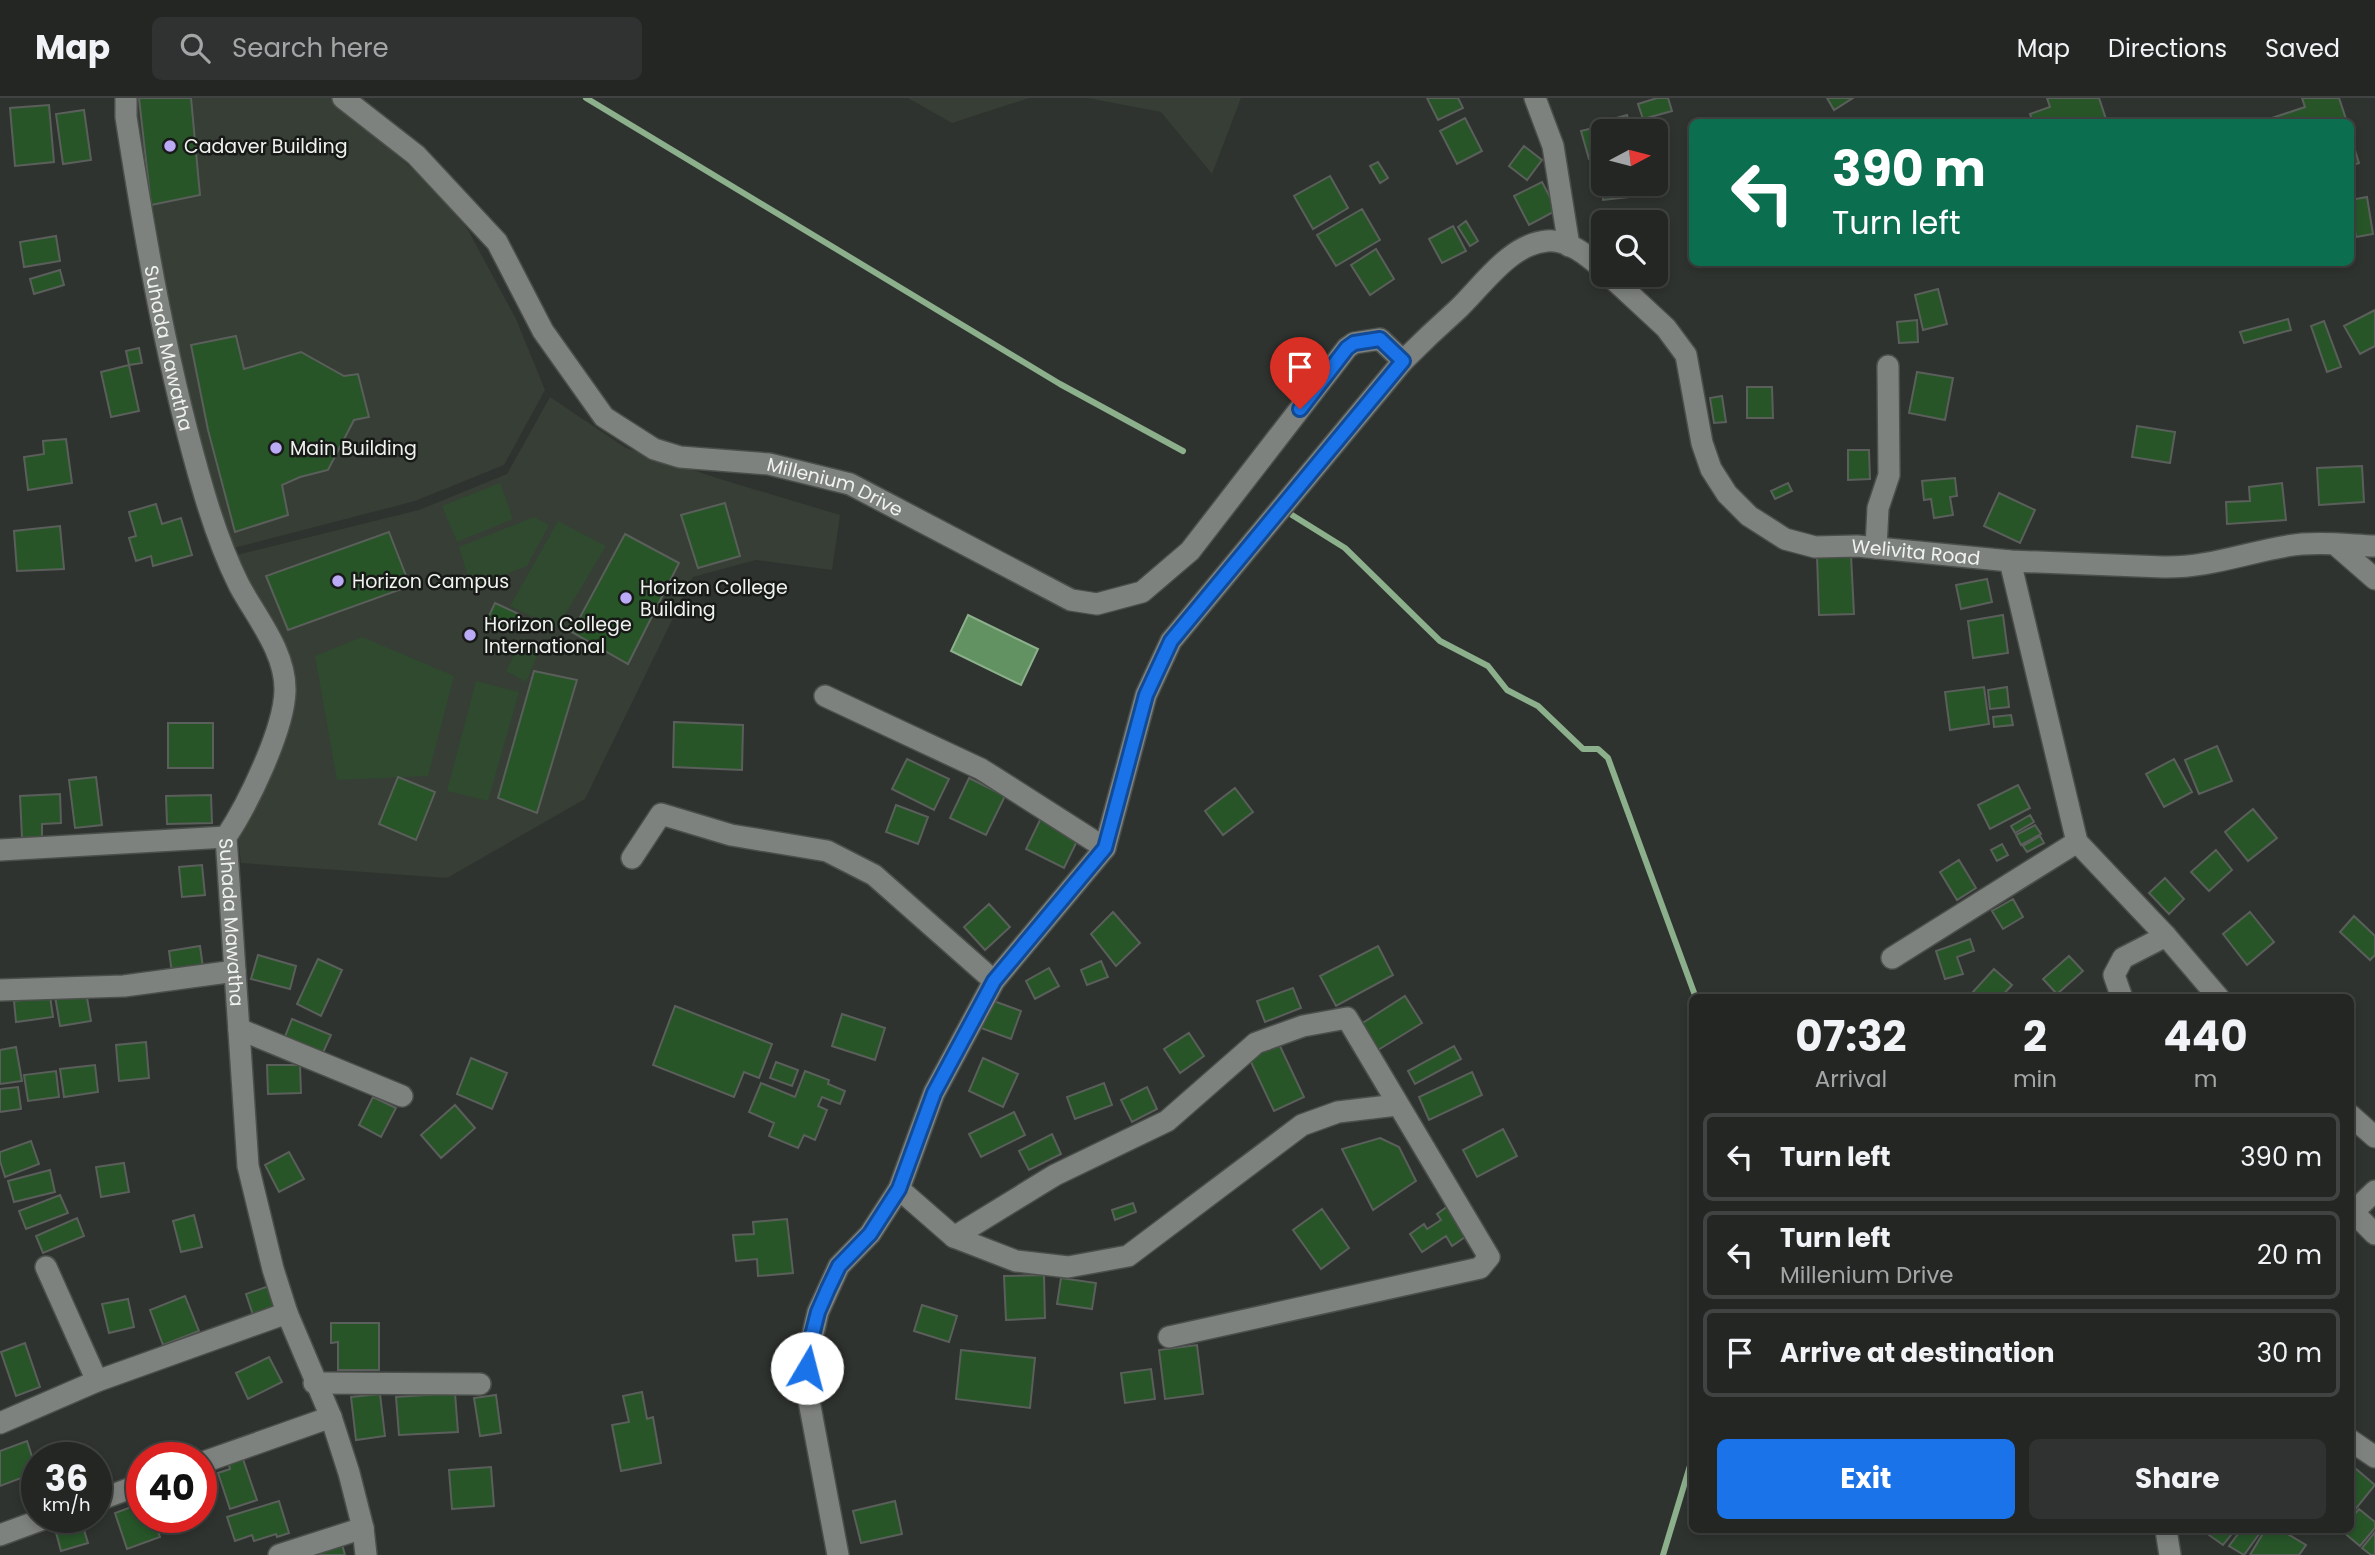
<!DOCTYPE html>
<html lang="en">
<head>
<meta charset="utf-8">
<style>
	:root { --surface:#232623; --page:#2f3230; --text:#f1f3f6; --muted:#a3a5a6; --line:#404341; --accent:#1a73e8 }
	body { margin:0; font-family:Poppins,sans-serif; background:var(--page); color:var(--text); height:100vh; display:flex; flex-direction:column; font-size:26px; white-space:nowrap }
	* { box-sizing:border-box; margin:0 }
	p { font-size:23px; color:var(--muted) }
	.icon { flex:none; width:38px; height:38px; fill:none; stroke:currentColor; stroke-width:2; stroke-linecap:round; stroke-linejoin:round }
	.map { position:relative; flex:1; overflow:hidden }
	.sheet { position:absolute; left:1689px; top:896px; width:665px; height:539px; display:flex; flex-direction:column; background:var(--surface); border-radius:10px; box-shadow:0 4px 10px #0003,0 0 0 2px var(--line) }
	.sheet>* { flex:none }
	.guide { position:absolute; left:1689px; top:21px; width:665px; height:147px; border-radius:10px; box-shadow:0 4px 10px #0003,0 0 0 2px var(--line); background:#0b6e4f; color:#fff; overflow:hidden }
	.needle { width:46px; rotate:83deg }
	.controls { position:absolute; left:1591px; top:21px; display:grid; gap:14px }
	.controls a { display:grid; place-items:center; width:77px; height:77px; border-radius:10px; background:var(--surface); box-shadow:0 4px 10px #0003,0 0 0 2px var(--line); font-size:35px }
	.speed { position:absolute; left:21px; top:1344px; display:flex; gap:14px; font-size:35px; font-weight:700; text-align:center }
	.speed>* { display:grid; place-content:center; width:91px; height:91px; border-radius:50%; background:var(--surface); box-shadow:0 4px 10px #0003,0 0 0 2px var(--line); line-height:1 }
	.speed small { font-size:18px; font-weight:400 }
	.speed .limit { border:10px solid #d22; background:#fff; color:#111 }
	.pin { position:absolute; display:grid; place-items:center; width:60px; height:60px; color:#fff; margin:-72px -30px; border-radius:50% 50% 50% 0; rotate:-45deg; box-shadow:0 0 7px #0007 }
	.pin .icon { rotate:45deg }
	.me { position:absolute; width:77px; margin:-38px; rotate:8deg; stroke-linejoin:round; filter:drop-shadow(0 0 5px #0008) }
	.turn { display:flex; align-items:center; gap:24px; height:147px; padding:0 28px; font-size:32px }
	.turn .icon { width:91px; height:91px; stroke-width:2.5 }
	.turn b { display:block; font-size:49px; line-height:60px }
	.eta { display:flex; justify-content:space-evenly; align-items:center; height:119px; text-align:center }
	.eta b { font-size:42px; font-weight:700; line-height:49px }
	.action { display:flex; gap:14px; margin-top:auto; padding:14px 28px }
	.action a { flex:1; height:80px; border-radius:10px; background:var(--accent); color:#fff; font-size:28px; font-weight:700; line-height:80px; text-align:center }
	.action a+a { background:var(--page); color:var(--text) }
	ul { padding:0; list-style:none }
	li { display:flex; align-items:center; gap:21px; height:88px; margin:0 14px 10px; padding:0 14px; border:4px solid var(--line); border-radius:10px }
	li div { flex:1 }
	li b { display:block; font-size:26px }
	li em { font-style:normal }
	header { display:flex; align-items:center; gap:42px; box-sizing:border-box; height:98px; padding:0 35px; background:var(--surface); border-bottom:2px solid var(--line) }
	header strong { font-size:33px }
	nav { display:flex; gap:38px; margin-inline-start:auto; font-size:24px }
	.search { width:490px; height:63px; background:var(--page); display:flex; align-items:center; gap:18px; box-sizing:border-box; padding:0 24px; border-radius:10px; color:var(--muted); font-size:26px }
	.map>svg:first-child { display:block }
	.built { fill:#363e35 }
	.green { fill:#304a30 }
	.water { fill:#629262; stroke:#8caf8c; stroke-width:2 }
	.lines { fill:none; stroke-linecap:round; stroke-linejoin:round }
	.stream { stroke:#8caf8c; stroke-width:6 }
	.building { fill:#275528; stroke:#5b5f5b; stroke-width:2 }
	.minor-casing { stroke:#4b4f4b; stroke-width:24 }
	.minor { stroke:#7e827e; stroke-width:21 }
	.route-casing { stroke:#114b97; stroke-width:18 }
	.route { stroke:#1a73e8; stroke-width:12 }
	.poi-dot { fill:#bbaaf6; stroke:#181a18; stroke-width:2.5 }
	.labels { text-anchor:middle; stroke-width:5; stroke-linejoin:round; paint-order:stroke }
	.poi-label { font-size:19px; fill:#eff2ef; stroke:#181a18; text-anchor:start }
	.street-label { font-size:19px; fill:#eff2ef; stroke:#181a18 }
</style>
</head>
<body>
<header>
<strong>Map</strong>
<div class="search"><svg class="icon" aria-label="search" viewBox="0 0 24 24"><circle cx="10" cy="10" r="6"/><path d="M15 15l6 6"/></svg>Search here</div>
<nav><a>Map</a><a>Directions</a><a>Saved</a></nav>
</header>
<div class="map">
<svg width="2375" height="1457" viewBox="0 0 2375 1457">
	<rect width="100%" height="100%" fill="#2f332f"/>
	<path class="built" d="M136,0H332L442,97L468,132L516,221L545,292L504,367L415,403L230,451L177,252L144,80Z
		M908,0H1029L952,25Z
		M1088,0H1241L1212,76L1161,14Z
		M550,299L626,350L720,381L840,417L832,472L756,462L693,479L585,701L447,780L241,765L238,739L292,603L233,458L419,412L507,376Z"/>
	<path class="green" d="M500,385L513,421L457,444L442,408Z
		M534,419L549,427L527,468L471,489L459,449Z
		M558,423L606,448L557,530L510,508Z
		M362,539L454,578L428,678L337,682L315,558Z
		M523,540L541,549L526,584L506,573Z
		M476,583L519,594L488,703L447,693Z"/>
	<path class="water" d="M968,517L1038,551L1021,587L951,553Z"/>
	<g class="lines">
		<path class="stream" d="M586,0L1060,286L1183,353
			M1292,417L1345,450L1440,543L1488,568L1507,592L1538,608L1583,651H1598L1608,660L1696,900
			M1663,1457L1692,1361"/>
	</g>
	<path class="building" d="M139,0H191L200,97L151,107Z
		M1427,0H1458L1463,10L1438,22Z
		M1657,0H1668L1672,13L1643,21L1638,6Z
		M1827,0H1853L1834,12Z
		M2047,0H2099L2107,24H2033L2030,16L2050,9Z
		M2302,0H2339L2347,24H2260L2305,9Z
		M49,7L54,64L15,68L10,10Z
		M84,12L91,62L63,66L56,16Z
		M1627,17L1632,33H1609L1606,23Z
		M1465,20L1482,53L1457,66L1440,33Z
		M1601,28L1603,57L1589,61L1581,33Z
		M2350,36L2359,65L2350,68Z
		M1524,48L1542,62L1527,82L1509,68Z
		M1378,64L1388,80L1380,85L1370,68Z
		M1600,72H1603V86H1646L1647,97L1603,102Z
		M1330,78L1348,110L1313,131L1294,98Z
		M1542,84L1557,112L1529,127L1514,98Z
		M2367,99L2373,136L2356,139L2350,102Z
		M1362,111L1380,142L1336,168L1317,137Z
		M1466,123L1478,143L1470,148L1458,129Z
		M1453,128L1466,153L1442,165L1429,141Z
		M56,138L60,163L24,169L20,144Z
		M1376,151L1394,181L1370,197L1351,167Z
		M60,172L64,187L34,196L30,181Z
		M1938,191L1947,226L1923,232L1915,197Z
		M2375,212V248L2360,256L2344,228Z
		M2288,221L2291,232L2244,245L2240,234Z
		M1917,222L1918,244L1899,245L1897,224Z
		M2324,223L2341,269L2327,274L2311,228Z
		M236,238L244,271L301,254L344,278L358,276L369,319L354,322L328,372L300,379L282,387L288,417L235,434L208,332L191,247Z
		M139,250L142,265L129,267L126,253Z
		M129,267L139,313L111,319L101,274Z
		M1917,274L1953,280L1945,322L1909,315Z
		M1747,289H1772L1773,320H1747Z
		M1722,298L1726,324L1714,325L1710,300Z
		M2137,328L2175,334L2170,365L2132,359Z
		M66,341L72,385L28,392L24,359L44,356L43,343Z
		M1848,352H1869L1870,381L1848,382Z
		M2362,368L2364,404L2319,407L2317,370Z
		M1955,380L1957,398L1950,399L1953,417L1934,420L1931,401L1924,402L1922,383Z
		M1788,385L1792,393L1775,401L1771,393Z
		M2282,385L2286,422L2227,426L2226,404L2250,403L2249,389Z
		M1999,395L2035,412L2020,445L1984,428Z
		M725,405L740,458L698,470L681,417Z
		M156,406L162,426L181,420L192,457L153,468L151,458L136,463L129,440L136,438L129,414Z
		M60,428L64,471L17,473L14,433Z
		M389,434L410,488L288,532L266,478Z
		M625,436L679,465L628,566L572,534Z
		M1851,457L1854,516L1819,517L1817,458Z
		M1987,481L1992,504L1961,511L1956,487Z
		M495,505L521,517L511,534L488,520Z
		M2003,517L2008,555L1973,560L1968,523Z
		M534,573L577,582L537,715L498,700Z
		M1984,589L1989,626L1950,632L1945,594Z
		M2007,589L2009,609L1990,611L1988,592Z
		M2011,617L2013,627L1994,629L1993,619Z
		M674,624L743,627L742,672L673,669Z
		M168,625H213V670H168Z
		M2217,648L2232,683L2199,696L2185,662Z
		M907,661L949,681L934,712L892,691Z
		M2174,661L2192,694L2164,709L2146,676Z
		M96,679L102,727L75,730L69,682Z
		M398,679L435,694L416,742L379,726Z
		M969,680L1005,698L986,737L950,720Z
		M2018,687L2030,710L1990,731L1978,707Z
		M1235,690L1253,714L1223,737L1205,713Z
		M60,696L61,725L42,726V739L22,740L20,698Z
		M211,697L212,725L167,726L166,698Z
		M896,707L928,719L918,746L886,734Z
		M2253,711L2277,740L2248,763L2225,734Z
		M2030,717L2034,724L2015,735L2011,728Z
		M1041,720L1079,739L1064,770L1026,751Z
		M2035,727L2041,736L2021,747L2016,737Z
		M2040,738L2044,745L2027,754L2023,748Z
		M2002,746L2008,757L1997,763L1991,752Z
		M2216,752L2232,772L2209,793L2191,774Z
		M1959,762L1976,790L1957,802L1940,774Z
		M202,767L205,797L182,799L179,769Z
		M2165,780L2184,801L2169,816L2149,795Z
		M2013,801L2023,819L2003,831L1992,813Z
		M989,806L1010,829L985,852L964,829Z
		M1113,814L1140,845L1116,868L1091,836Z
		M2250,814L2274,844L2247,867L2223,836Z
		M2354,818L2375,838V857L2370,862L2340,834Z
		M1970,841L1974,853L1957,859L1963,876L1945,881L1936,853Z
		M200,848L203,870L172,875L169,853Z
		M1378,848L1393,877L1336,908L1320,878Z
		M258,857L296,868L290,891L251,881Z
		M2069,858L2083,873L2057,896L2043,881Z
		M318,861L342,872L321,918L297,906Z
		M1101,863L1108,879L1087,887L1081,872Z
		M1049,870L1059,888L1035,901L1026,883Z
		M1994,871L2012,887L2000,900H1974L1971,896Z
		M1293,890L1301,910L1265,924L1257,903Z
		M86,894L91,923L60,928L55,898Z
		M50,898L53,919L16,924L14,903Z
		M1405,898L1422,925L1378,952L1361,926Z
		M991,902L1021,913L1011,941L981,930Z
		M675,908L772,946L759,980L744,974L734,999L653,967Z
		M842,916L885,930L875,962L832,948Z
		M292,921L331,937L322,957L284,941Z
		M1189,935L1204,958L1180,975L1164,951Z
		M146,944L149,980L119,983L116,947Z
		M1279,946L1304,999L1274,1013L1249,960Z
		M1454,948L1461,961L1415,986L1408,973Z
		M16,949L22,983L0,986V952Z
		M471,960L507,975L492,1011L457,996Z
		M983,960L1018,976L1003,1009L969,993Z
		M776,964L798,972L792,988L770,980Z
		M95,967L98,994L64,999L60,971Z
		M267,967H300L301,995L268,996Z
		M56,973L59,999L28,1003L24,977Z
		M805,973L829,982L828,986L845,993L840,1006L822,999L818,1008L827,1012L815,1042L804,1037L798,1050L769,1038L774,1025L749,1014L761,985L795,999Z
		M1472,974L1482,997L1429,1022L1419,999Z
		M1104,985L1112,1007L1075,1021L1067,999Z
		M18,989L21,1011L0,1014V991Z
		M1147,989L1157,1011L1132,1024L1121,1002Z
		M373,999L396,1010L381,1039L359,1027Z
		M455,1007L475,1030L441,1060L421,1037Z
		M1014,1014L1025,1037L981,1059L969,1036Z
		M1503,1031L1517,1058L1477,1079L1463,1052Z
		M1052,1036L1061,1056L1029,1072L1019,1053Z
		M1380,1040L1399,1049L1416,1083L1373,1112L1342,1051Z
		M31,1043L39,1066L5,1079L0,1063V1054Z
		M289,1054L304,1081L279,1094L265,1067Z
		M124,1065L129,1094L101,1099L96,1069Z
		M50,1072L55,1094L14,1104L8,1083Z
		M60,1097L68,1115L26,1131L19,1113Z
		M1133,1105L1136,1114L1115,1122L1112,1112Z
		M1448,1108L1468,1137L1452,1148L1446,1138L1422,1154L1410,1136L1424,1126L1427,1131L1441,1122L1437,1116Z
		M1322,1111L1349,1150L1321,1171L1293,1132Z
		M194,1117L202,1149L181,1154L173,1123Z
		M77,1120L84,1138L43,1155L36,1138Z
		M787,1121L793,1175L758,1178L757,1161L736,1163L733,1137L754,1136L753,1124Z
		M1044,1177L1045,1220L1006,1222L1004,1178Z
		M1061,1180L1096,1185L1092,1211L1057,1206Z
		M269,1188L276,1209L253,1217L246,1196Z
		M185,1198L199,1233L163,1247L150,1212Z
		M128,1201L134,1229L109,1235L102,1206Z
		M922,1207L957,1218L949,1244L914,1233Z
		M331,1225H379V1272H338V1244L331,1245Z
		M25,1245L40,1289L16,1298L1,1254Z
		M1197,1247L1203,1296L1165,1301L1159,1252Z
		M961,1252L1035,1260L1030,1310L956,1301Z
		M269,1259L282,1284L248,1301L236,1275Z
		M1151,1271L1155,1301L1125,1305L1121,1275Z
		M642,1294L647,1321L653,1319L661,1365L621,1373L612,1327L629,1324L623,1298Z
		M455,1295L458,1334L399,1337L396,1299Z
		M380,1296L385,1338L356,1342L351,1299Z
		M496,1297L501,1335L480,1338L474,1300Z
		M27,1343L37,1374L0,1388V1353Z
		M242,1358L257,1402L230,1411L218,1375L230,1371L228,1362Z
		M491,1369L494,1408L452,1411L449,1372Z
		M2355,1370L2375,1387L2350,1418V1375Z
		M279,1403L289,1435L277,1439L276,1436L254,1443L252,1437L235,1443L227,1419Z
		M895,1403L902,1436L861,1445L853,1413Z
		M142,1405V1419H153L160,1439L127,1451L115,1415Z
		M2359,1411L2375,1424V1430L2360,1448L2342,1433L2350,1432V1422Z
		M80,1419L88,1445L61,1453L52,1420Z
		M2202,1432H2235L2223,1447Z
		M2241,1432H2262L2244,1457L2229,1448Z
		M2265,1432H2281L2306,1447L2299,1457H2250Z
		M2375,1434V1457H2371L2362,1450Z
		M341,1443L345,1457H301Z"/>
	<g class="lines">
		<g class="minor-casing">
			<g id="minor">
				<path id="s1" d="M126,0V19C146,146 168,274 205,398C214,428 225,459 239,487C256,519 286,554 285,593C284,632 248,706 226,739L248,1068L273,1171L287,1215L331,1319L349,1375L363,1430L366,1457"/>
				<path id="s2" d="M343,0L416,57L497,144L543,233L604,319L654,351L680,359L769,366L850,386L1071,502L1097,506L1142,494L1190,453L1347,250L1354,245L1380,241L1403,263"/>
				<path d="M1535,0L1553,48L1569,148"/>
				<path id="s3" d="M1609,177L1666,230L1686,257L1702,345L1711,371L1727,396L1749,418L1785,441L1815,449L1857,448L2010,463L2163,469C2207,470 2245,455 2287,448C2315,443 2347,447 2375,448"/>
				<path d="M2336,447L2375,481"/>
				<path d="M1876,450L1878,410L1889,377L1888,268"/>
				<path d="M2010,463L2077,744L2166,838L2219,900"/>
				<path d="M825,598L981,671L1105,750"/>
				<path d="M0,752L226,739"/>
				<path d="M632,760L661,716L731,737L827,753L874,777L994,883"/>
				<path d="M1892,860L2077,744"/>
				<path d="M0,892L124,888L235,873"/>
				<path d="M2122,900L2114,877L2123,860L2166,838"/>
				<path d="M239,931L402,998"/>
				<path d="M2350,1017L2375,1039"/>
				<path d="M899,1091L954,1139L1055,1077L1167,1023L1256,945L1303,928L1347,920L1489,1159L1480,1170L1169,1239"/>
				<path d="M2354,1115L2375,1136"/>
				<path d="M2350,1117L2375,1093"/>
				<path d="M954,1139L1016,1163L1068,1169L1128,1158L1302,1027L1338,1014L1397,1007"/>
				<path d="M46,1169L97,1283"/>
				<path d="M314,1285L480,1286"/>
				<path d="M0,1325L97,1283L287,1215"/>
				<path d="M2350,1342L2375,1359"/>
				<path d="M201,1365L331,1319"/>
				<path d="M96,1403L142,1386"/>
				<path d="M2166,1432L2170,1457"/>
				<path d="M0,1437L49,1419"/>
				<path d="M279,1457L363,1430"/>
				<path d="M838,1457L806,1287L809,1253L818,1214L839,1168L870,1136L899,1091L934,995L994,883L1105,750L1146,597L1171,543L1403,263C1421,245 1439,228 1458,211C1483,187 1510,146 1547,143C1568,141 1588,158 1603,171"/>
			</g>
		</g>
		<use href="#minor" class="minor"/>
	</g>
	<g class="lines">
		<g class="route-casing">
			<path id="route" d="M807,1270L808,1253L818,1214L828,1191L839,1168L870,1136L899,1091L934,995L994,883L1105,750L1146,597L1171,543L1403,263L1380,241L1354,245L1347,250L1300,311"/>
		</g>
		<use href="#route" class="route"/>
	</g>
	<g class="poi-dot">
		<circle cx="170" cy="48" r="7"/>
		<circle cx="276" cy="350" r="7"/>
		<circle cx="338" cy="483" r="7"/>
		<circle cx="626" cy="500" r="7"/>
		<circle cx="470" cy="537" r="7"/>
	</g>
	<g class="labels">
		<g class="poi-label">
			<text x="184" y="55">Cadaver Building</text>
			<text x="290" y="357">Main Building</text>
			<text x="352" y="490">Horizon Campus</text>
			<text x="640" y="496">Horizon College<tspan x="640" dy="22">Building</tspan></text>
			<text x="484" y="533">Horizon College<tspan x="484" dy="22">International</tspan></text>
		</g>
		<g class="street-label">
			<text dy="7" stroke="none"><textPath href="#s1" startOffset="254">Suhada Mawatha</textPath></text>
			<text dy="7" stroke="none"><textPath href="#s2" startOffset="663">Millenium Drive</textPath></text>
			<text dy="7" stroke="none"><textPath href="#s3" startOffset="464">Welivita Road</textPath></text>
			<text dy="7" stroke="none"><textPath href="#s1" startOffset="863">Suhada Mawatha</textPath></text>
		</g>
	</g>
</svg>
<div class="controls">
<a><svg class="needle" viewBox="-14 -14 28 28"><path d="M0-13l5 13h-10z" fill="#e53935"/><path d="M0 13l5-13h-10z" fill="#a3a5a6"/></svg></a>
<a><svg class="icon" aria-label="search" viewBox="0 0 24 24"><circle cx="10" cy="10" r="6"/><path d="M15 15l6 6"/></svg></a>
</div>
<div class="speed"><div>36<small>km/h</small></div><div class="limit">40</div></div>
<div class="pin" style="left:1300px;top:311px;background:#d93025"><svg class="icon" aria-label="arrive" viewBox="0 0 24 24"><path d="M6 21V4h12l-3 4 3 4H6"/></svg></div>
<svg class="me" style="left:807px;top:1270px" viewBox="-20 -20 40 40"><circle r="19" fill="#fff"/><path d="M0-13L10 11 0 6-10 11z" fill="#1a73e8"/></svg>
<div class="guide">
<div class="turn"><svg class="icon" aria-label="left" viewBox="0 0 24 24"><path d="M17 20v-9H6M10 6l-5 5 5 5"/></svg><div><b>390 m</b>Turn left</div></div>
</div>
<section class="sheet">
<div class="eta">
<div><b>07:32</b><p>Arrival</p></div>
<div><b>2</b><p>min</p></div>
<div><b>440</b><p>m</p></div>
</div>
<ul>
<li><svg class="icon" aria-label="left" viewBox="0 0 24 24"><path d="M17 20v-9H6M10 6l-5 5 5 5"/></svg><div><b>Turn left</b></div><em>390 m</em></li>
<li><svg class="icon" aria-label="left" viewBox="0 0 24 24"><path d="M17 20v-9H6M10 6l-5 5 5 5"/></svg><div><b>Turn left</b><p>Millenium Drive</p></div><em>20 m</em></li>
<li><svg class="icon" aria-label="arrive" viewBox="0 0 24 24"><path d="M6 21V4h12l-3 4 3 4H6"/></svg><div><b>Arrive at destination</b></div><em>30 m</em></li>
</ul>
<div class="action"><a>Exit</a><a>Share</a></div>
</section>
</div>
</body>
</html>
